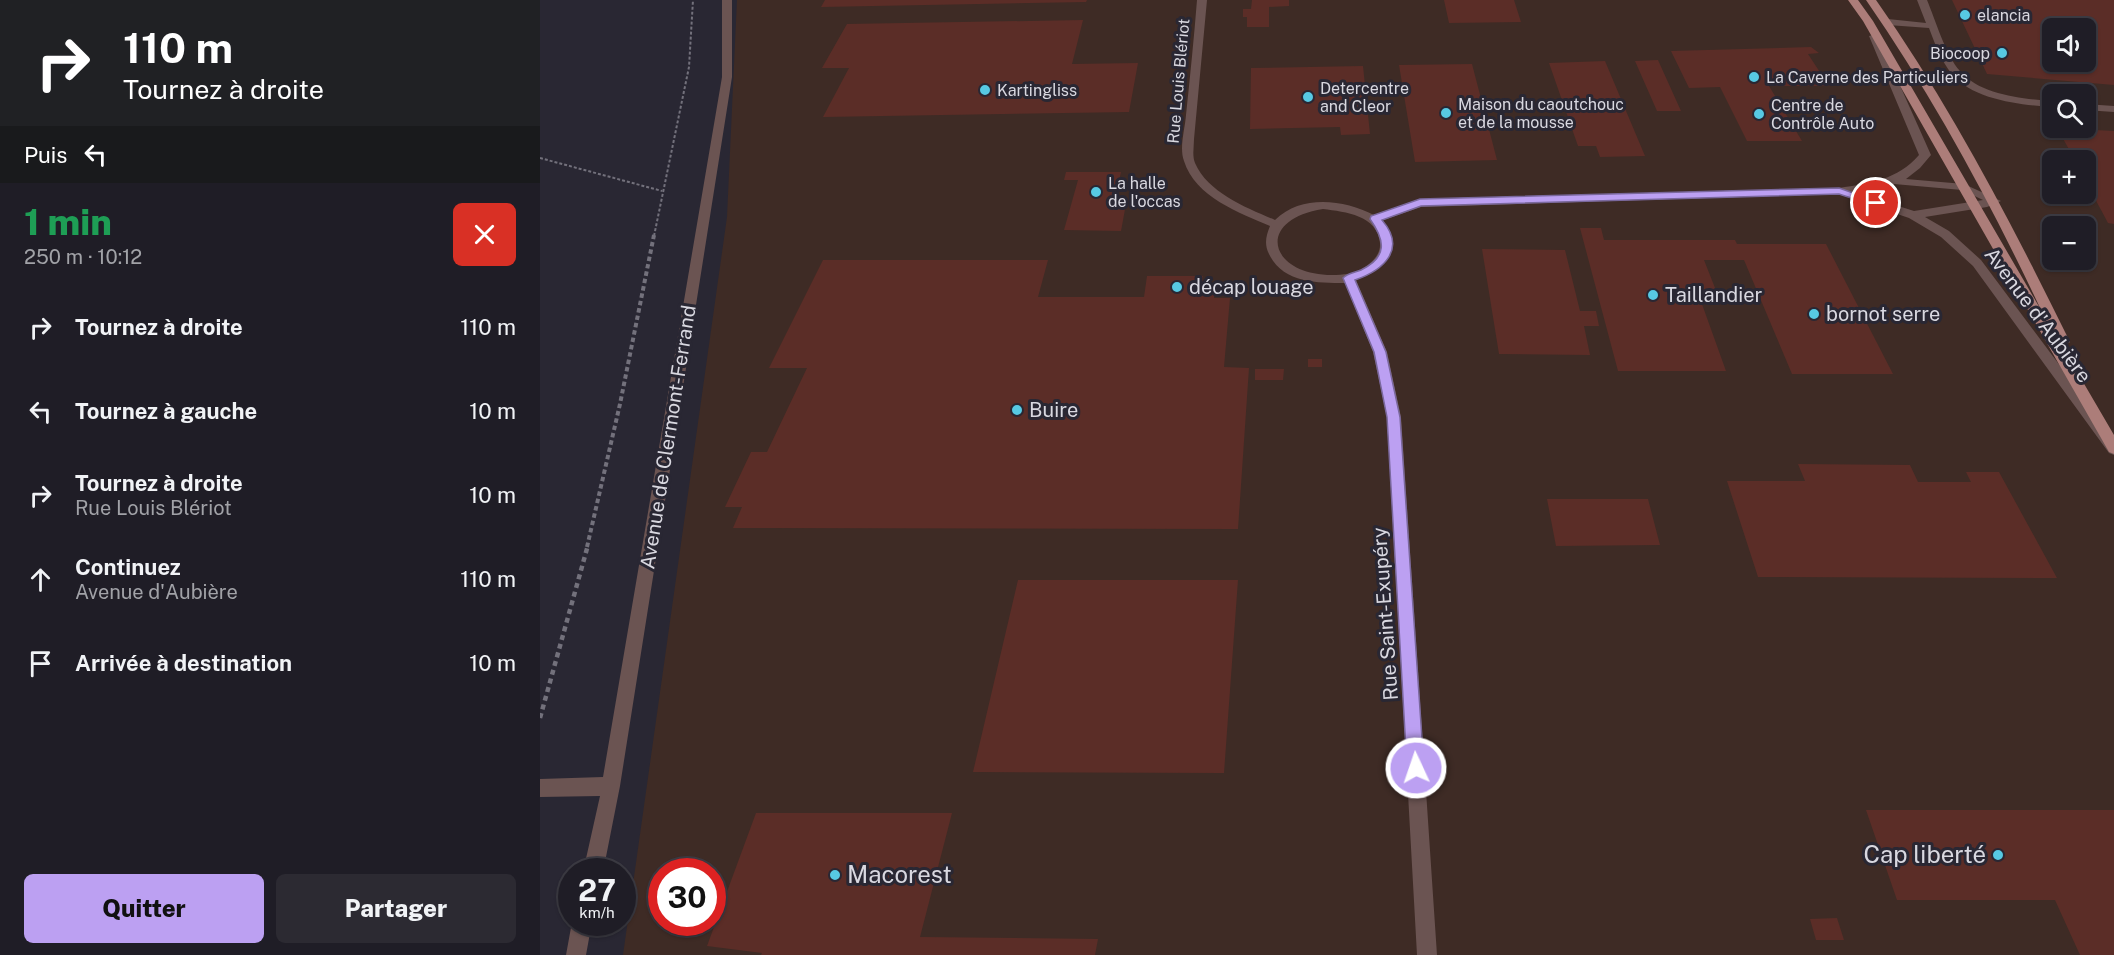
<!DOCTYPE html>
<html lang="fr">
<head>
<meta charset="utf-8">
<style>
	:root { --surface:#1f1d26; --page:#2c2a32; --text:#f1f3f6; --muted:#a1a2a7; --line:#3c3b43; --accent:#bca0f2 }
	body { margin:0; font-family:"Public Sans",sans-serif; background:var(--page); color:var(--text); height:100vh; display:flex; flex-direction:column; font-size:22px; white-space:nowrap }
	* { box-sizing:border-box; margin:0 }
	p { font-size:20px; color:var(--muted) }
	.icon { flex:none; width:33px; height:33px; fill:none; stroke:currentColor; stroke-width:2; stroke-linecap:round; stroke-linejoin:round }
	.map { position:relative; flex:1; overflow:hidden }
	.panel { display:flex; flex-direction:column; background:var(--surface); width:540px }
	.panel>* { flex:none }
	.guide { background:#202124; color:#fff; overflow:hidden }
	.tools { position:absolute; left:1502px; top:18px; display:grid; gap:12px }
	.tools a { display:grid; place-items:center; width:54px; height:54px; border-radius:9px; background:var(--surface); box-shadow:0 2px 4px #0004,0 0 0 2px var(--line); font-size:30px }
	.speed { position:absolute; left:18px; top:858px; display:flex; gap:12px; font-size:30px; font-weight:700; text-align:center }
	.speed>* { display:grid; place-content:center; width:78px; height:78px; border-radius:50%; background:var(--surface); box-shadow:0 2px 4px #0004,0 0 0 2px var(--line); line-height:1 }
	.speed small { font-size:15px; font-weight:400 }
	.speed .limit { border:9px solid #d22; background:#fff; color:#111 }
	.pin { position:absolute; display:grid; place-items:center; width:51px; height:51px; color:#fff; margin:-26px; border:3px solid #fff; border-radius:50%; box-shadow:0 2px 6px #0007 }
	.me { position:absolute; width:66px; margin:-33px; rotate:357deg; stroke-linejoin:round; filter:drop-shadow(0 0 4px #0008) }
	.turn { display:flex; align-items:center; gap:21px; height:126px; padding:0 24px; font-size:27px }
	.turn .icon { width:78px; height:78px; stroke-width:2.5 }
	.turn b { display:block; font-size:42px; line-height:51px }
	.then { display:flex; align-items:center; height:57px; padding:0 24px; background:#0003; gap:12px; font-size:22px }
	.round { display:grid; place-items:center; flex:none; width:63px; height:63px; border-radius:9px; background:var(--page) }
	.headline { display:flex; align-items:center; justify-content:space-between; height:102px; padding:0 24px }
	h1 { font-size:36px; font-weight:800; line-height:45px; color:#1e9e55 }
	.primary-button { display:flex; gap:12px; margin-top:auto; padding:12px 24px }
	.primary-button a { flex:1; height:69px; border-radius:9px; background:var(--accent); color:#111; font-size:24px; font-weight:800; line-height:69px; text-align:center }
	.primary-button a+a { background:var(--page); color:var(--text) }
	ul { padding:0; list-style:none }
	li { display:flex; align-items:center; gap:18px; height:84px; padding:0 24px }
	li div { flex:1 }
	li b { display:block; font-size:22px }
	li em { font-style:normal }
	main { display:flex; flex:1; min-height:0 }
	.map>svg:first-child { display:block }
	.industrial { fill:#3e2b25; fill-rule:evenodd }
	.building { fill:#5b2d27; fill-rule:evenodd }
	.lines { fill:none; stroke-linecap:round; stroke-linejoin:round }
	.path-far2 { stroke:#73717c; stroke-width:2; stroke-dasharray:3 2; stroke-linecap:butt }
	.path-far1 { stroke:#73717c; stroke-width:4; stroke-dasharray:4.5 3; stroke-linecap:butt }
	.path { stroke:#73717c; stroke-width:4.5; stroke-dasharray:5 4; stroke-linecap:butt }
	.minor { fill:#6b5452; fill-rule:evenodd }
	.major { fill:#ac7d79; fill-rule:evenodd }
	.route { fill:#bca0f2; stroke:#7a689d; stroke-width:1.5 }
	.poi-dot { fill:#57c9e3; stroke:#292733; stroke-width:2 }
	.labels { text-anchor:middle; stroke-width:6; stroke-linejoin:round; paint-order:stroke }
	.far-poi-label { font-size:16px; fill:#d9d8e0; stroke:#292733; text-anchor:start }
	.far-street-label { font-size:16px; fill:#d9d8e0; stroke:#292733 }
	.poi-label { font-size:20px; fill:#d9d8e0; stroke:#292733; text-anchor:start }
	.street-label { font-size:20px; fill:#d9d8e0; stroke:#292733 }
	.near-poi-label { font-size:24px; fill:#d9d8e0; stroke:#292733; text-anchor:end }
</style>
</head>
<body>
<main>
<section class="panel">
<div class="guide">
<div class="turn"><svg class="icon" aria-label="right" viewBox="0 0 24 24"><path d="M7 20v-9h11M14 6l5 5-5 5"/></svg><div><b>110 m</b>Tournez à droite</div></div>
<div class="then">Puis<svg class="icon" aria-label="left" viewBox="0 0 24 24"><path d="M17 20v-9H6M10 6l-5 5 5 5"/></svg></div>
</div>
<div class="headline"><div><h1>1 min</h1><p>250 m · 10:12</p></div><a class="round" style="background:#d93025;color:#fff"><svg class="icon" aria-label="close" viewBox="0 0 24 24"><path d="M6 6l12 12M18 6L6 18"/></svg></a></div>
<ul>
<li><svg class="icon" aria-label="right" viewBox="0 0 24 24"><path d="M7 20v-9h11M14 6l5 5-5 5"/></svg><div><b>Tournez à droite</b></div><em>110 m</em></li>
<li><svg class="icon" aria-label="left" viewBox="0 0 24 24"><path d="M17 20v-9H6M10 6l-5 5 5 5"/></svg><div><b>Tournez à gauche</b></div><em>10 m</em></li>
<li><svg class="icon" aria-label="right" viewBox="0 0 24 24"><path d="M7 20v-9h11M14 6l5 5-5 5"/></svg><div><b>Tournez à droite</b><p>Rue Louis Blériot</p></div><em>10 m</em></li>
<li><svg class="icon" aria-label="ahead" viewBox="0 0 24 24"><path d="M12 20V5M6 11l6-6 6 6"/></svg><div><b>Continuez</b><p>Avenue d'Aubière</p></div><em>110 m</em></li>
<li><svg class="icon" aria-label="arrive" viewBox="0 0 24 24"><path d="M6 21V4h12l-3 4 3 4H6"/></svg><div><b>Arrivée à destination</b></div><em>10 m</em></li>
</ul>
<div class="primary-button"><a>Quitter</a><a>Partager</a></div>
</section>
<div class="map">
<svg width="1574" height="955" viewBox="0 0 1574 955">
	<rect width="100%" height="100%" fill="#292733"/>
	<path class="industrial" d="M197,0H1574V955H83L187,217ZM1512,28H1545V62H1512ZM1512,94H1545V128H1512ZM1512,160H1545V194H1512ZM1512,226H1545V260H1512ZM122,872H172V922H122Z"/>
	<path class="building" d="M285,0H547L546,2L281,7Z
		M712,0H749V6L729,7V27H707V17H703V9H711Z
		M904,0H974L981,22L909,23Z
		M1412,0H1574V85L1447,74ZM1512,28H1545V62H1512Z
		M543,20L532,64L598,63L589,112L283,117L309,68H282L307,24Z
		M1271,47L1279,53L1268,54L1289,86H1229L1262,141H1207L1180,87L1149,88L1131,51Z
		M1118,60L1141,111H1117L1095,61Z
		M1065,61L1105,156L1060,157L1056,146H1038L1009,63Z
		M932,64L957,160L875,162L859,65Z
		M823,66L830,134L801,135L800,127L710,129L711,68Z
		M1517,128L1574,131V224L1568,223L1545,180V160H1535Z
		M526,172H581L574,204H586L581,231L524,230L538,180H524Z
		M1040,228H1061L1064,240H1195L1197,244H1286L1353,374H1252L1204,260H1164L1177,293H1158L1186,371H1078Z
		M942,249L1025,250L1040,311H1056L1059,326H1044L1050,355L959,354Z
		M283,260H508L498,297H604L607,276H663L662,288H675L674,298H690L684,367L709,368L698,529L193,528L202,507H185L211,452H227L267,368H229Z
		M768,359H782V367H768Z
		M715,369H744L743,380H715Z
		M1258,464L1370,465L1378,482H1431L1426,472H1459L1517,578L1218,577L1187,481H1265Z
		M1007,499H1108L1120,545L1016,546Z
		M478,580H698L684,773L433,772Z
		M1326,810H1574V955H1540L1515,900H1357Z
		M216,813H412L380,937L558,939L555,955H221L222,953L167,946Z
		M1297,918L1304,940H1276L1270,919Z"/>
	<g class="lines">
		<path class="path-far2" d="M0,158L122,191
			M114,236L149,67L153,0"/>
		<path class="path-far1" d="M47,547L80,404L114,235"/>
		<path class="path" d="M0,718L48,545"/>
		<path class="minor" d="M182,0H192V77L80,786L63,872H43L60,796L0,797V779L63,777L182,77Z
			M657,0H667L654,139C654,147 652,155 655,163C668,193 707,208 735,220C762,194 804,200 834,215L880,199L1299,188C1331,183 1357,180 1379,155L1329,36L1337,34L1391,155L1380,168L1366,179L1424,184L1461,201L1447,207L1385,217L1409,231L1441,260L1574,438V455L1569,453L1433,266L1401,237L1369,218L1298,194L881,207L841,221C864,249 846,270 816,280L847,352L861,417L897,955H877L847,417L833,352L805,283C777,283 743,283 729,254C724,244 726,236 730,226C700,213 655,197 644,161C639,148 645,129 646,115C650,77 654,38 657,0ZM1354,184L1422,190L1443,200L1374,211L1314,192ZM783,209C806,212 837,215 840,243C841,254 832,263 823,268C814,274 803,275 792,275C729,275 714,220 783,209Z
			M1377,0H1387C1395,19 1406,56 1420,71C1440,95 1483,99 1512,101V107C1481,105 1433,100 1412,74C1401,61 1395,44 1389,28L1348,25L1343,22L1348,19L1386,23Z
			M1545,104L1574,106V112L1545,110Z
			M32,922H52L46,955H26Z"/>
		<path class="major" d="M1308,0H1318L1333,21L1501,310C1450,202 1394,98 1326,0H1336C1412,108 1472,224 1530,342L1522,346L1574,435V454L1569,452L1323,21Z"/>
	</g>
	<path class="route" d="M1299,188L1342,203L1336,206L1299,194L881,206L842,220C867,249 844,270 815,280L846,352L860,417L884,768L882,774L876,776L870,774L867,768L847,417L834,352L803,278C808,273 814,273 821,270C848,257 845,240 830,219L831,216L880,199Z"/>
	<g class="poi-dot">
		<circle cx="1425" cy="15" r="6"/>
		<circle cx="1462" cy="53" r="6"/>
		<circle cx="1214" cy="77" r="6"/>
		<circle cx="445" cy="90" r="6"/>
		<circle cx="768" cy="97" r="6"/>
		<circle cx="906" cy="113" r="6"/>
		<circle cx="1219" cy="114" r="6"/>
		<circle cx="556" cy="192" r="6"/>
		<circle cx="637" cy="287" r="6"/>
		<circle cx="1113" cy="295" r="6"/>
		<circle cx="1274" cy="314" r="6"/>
		<circle cx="477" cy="410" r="6"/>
		<circle cx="1458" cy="855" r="6"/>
		<circle cx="295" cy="875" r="6"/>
	</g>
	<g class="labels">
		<g class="far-poi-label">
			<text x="1437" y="21">elancia</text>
			<text x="1450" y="59" text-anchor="end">Biocoop</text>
			<text x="1226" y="83">La Caverne des Particuliers</text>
			<text x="780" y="94">Detercentre<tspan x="780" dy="18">and Cleor</tspan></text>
			<text x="457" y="96">Kartingliss</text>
			<text x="918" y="110">Maison du caoutchouc<tspan x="918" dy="18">et de la mousse</tspan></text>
			<text x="1231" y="111">Centre de<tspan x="1231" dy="18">Contrôle Auto</tspan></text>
			<text x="568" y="189">La halle<tspan x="568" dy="18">de l'occas</tspan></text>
		</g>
		<g class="far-street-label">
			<text transform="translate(638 81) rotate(-85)" y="6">Rue Louis Blériot</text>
		</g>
		<g class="poi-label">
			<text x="649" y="294">décap louage</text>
			<text x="1125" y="302">Taillandier</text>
			<text x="1286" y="321">bornot serre</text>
			<text x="489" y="417">Buire</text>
		</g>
		<g class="street-label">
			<text transform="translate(1498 315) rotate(53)" y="7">Avenue d'Aubière</text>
			<text transform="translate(128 437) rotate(-81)" y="7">Avenue de Clermont-Ferrand</text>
			<text transform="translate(845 614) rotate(-94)" y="7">Rue Saint-Exupéry</text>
		</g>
		<g class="near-poi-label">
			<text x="1446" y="863">Cap liberté</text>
			<text x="307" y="883" text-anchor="start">Macorest</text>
		</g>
	</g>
</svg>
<div class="tools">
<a><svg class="icon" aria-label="sound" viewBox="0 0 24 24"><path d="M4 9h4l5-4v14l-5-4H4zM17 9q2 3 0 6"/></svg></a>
<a><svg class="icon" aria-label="search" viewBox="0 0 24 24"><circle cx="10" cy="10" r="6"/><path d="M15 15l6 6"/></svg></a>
<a>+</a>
<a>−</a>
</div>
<div class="speed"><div>27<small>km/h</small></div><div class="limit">30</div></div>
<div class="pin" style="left:1336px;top:203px;background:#d93025"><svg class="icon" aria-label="arrive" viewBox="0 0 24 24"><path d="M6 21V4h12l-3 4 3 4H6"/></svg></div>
<svg class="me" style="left:876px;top:768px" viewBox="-20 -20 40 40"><circle r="17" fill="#bca0f2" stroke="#fff" stroke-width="3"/><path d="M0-11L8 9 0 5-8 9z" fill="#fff"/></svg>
</div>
</main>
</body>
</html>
